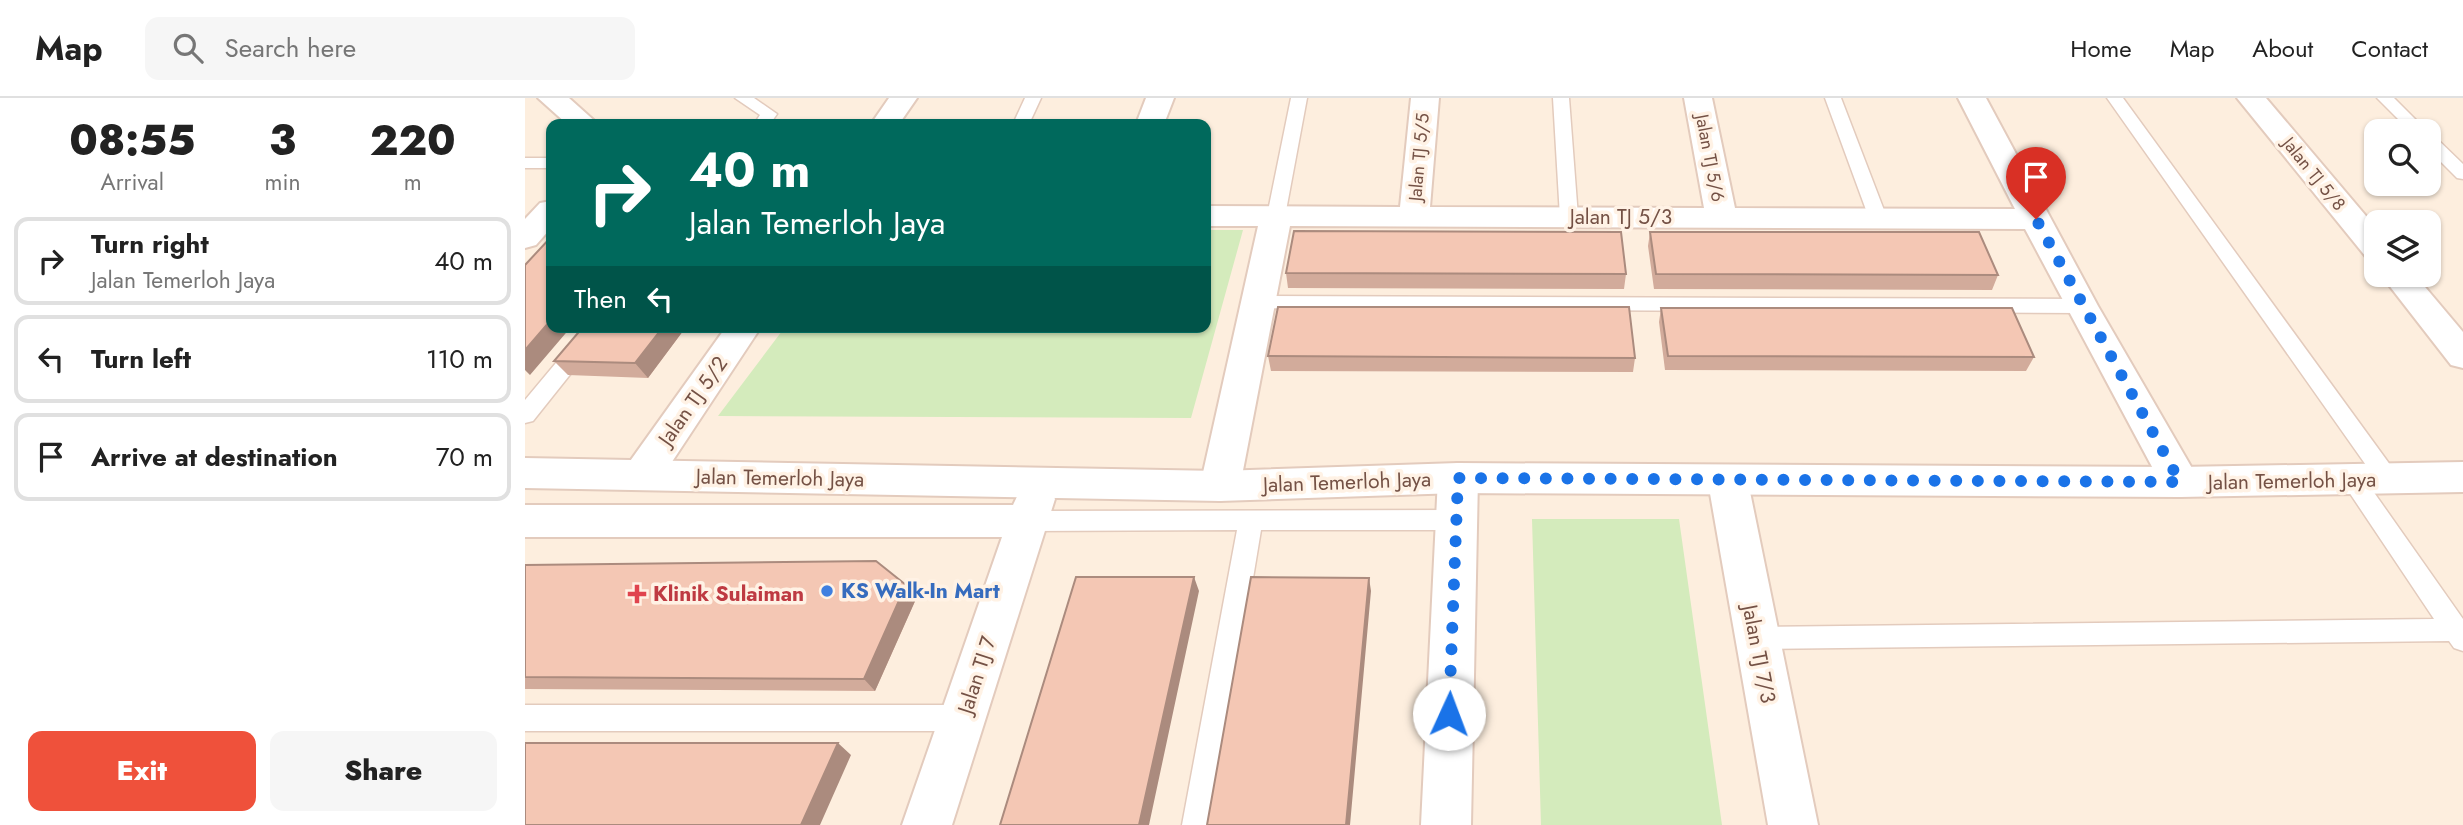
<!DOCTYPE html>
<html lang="en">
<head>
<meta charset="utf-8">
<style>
	:root { --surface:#fff; --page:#f6f6f6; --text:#222; --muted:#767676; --line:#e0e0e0; --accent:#ef513b }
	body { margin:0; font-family:Jost,sans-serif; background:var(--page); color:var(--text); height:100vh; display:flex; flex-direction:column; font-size:26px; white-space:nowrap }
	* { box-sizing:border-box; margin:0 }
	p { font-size:23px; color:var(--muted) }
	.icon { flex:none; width:38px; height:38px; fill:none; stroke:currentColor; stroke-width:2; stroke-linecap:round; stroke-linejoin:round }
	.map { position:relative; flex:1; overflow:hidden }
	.panel { display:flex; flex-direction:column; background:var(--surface); width:525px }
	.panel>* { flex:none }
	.guide { position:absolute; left:21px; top:21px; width:665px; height:214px; border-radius:14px; box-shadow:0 2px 5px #0004; background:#00695c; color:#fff; overflow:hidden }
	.controls { position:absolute; left:1839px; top:21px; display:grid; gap:14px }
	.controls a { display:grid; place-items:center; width:77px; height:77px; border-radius:14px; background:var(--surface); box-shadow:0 2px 5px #0004; font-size:35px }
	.pin { position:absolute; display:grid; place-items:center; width:60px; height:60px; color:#fff; margin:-72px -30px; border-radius:50% 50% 50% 0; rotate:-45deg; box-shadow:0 0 7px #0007 }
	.pin .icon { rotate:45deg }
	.me { position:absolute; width:77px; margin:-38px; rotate:2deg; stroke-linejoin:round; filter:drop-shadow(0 0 5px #0008) }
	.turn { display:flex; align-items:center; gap:24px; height:147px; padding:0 28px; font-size:32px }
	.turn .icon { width:91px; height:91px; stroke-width:2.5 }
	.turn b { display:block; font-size:49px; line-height:60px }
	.then { display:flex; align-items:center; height:66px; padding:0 28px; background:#0003; gap:14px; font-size:26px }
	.eta { display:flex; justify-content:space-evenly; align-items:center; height:119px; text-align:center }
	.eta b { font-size:42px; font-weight:800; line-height:49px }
	.action { display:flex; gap:14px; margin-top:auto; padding:14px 28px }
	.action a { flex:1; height:80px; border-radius:14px; background:var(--accent); color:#fff; font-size:28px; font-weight:800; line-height:80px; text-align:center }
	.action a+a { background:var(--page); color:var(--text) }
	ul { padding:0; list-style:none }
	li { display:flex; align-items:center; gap:21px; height:88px; margin:0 14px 10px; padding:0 14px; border:4px solid var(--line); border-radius:14px }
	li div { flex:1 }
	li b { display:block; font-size:26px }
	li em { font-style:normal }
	header { display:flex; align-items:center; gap:42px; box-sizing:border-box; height:98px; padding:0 35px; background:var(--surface); border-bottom:2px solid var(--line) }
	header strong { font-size:33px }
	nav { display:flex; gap:38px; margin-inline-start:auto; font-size:24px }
	.search { width:490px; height:63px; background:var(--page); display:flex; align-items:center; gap:18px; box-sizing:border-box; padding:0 24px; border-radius:14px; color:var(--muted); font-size:26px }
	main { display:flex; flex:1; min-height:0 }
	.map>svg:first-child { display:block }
	.green { fill:#d4ebbc }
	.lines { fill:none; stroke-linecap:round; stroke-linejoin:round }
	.service-casing { stroke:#e3cbbd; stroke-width:3 }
	.minor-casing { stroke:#e3cbbd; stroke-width:4 }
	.tertiary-casing { stroke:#e3cbbd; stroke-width:4 }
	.service { fill:#fff; fill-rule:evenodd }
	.minor { fill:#fff; fill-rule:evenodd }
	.tertiary { fill:#fff; fill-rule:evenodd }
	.wall { fill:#d2ab9b }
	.shaded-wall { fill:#ab8b7e }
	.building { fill:#f4c7b4; stroke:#ab8b7e; stroke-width:2 }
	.route { stroke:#1a73e8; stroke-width:12; stroke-dasharray:0 21.6 }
	.shop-dot { fill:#3f7fe0; stroke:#fff2e5; stroke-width:2.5 }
	.health-dot { fill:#e0444e; stroke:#fff2e5; stroke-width:2.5 }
	.labels { text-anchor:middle; stroke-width:7; stroke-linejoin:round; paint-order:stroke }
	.far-street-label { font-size:18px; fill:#745145; stroke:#fff2e5 }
	.street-label { font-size:21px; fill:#745145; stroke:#fff2e5 }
	.shop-label { font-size:21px; font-weight:bold; fill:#366cbe; stroke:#fff2e5; text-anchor:start }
	.health-label { font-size:21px; font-weight:bold; fill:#be3a42; stroke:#fff2e5; text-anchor:start }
</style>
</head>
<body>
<header>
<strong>Map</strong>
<div class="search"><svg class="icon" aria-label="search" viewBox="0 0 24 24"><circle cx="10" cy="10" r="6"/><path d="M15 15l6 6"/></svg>Search here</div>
<nav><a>Home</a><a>Map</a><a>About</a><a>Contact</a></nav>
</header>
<main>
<section class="panel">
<div class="eta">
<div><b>08:55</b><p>Arrival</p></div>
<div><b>3</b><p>min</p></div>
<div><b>220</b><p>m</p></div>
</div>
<ul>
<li><svg class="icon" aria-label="right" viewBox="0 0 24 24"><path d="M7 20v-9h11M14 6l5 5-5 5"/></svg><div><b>Turn right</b><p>Jalan Temerloh Jaya</p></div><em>40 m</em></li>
<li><svg class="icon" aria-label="left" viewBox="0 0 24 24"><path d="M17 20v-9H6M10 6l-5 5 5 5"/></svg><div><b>Turn left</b></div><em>110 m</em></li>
<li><svg class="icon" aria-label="arrive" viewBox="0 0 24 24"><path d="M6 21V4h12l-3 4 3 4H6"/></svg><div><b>Arrive at destination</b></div><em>70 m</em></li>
</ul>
<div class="action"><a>Exit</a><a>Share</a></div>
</section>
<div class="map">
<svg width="1938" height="727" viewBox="0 0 1938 727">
	<rect width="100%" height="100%" fill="#fdeede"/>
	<path class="green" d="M681,132H718L666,320L193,318L260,229H681Z
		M1007,421H1154L1197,727H1016Z"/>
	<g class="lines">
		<g class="service-casing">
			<path id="service" d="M210,0H229L252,16L245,26H229L235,17Z
				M500,0H516L504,26H488Z
				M766,0H782L760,118L751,124L742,118Z
				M1028,0H1044L1053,119L1044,125L1035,119Z
				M1300,0H1316L1362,120L1359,124H1347L1344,120Z
				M1582,0H1598L1871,375L1875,381L1871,387L1863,390L1855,387Z
				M1852,0H1869L1902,33H1885Z
				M1904,38L1910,39L1938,66V81L1932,80L1904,52Z
				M0,60H26V70H0Z
				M731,198L1556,201L1566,208L1556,215L724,210L721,205L724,200Z
				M61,229H83L8,323L0,325V302Z
				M1828,373L1836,376L1938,521V553L1929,550L1924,543L1231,551L1222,548L1218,540L1222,532L1231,529L1909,521L1820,388L1816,382L1820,376Z
				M930,412L938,415L942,422L938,429L930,432H736L687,727H657L712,432L504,433L496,430L492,423L496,416L504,413Z
				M0,607H438L448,611L452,620L448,629L438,633H0Z"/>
		</g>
		<g class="minor-casing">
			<path id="minor" d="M13,0H44L73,26H42Z
				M364,0H392L374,26H346Z
				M621,0H649L639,26H611Z
				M886,0H914L905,109L1179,110L1159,0H1187L1210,110L1490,111L1433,0H1461L1573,208L1675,384L1669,395L1655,399L1641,395L1500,131L765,128L715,388L709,399L695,403L681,399L675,388L733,128H681V108L875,109Z
				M1712,0H1741L1852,131V162L1841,159Z
				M26,103V130L11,147L0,150V121L15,105Z
				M1856,177H1890L1938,234V270L1926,267Z
				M201,229H236L131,388L117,392L103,388L98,377L103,366Z
				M933,365L947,369L953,380L946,727H896L913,380L919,369Z
				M1203,369L1217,373L1223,384L1293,727H1243L1183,384L1189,373Z
				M510,385L524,390L530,401L427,727H377L477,439H0V407H488L496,390Z"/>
		</g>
		<g class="tertiary-casing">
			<path id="tertiary" d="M0,360L695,373L933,365L1655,369L1938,364V394L1655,399L933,395L695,403L0,390Z"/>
		</g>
		<use href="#service" class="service"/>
		<use href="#minor" class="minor"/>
		<use href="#tertiary" class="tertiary"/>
	</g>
	<path class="wall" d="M1125,134L1473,177L1467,192L1129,191L1123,148Z
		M761,175L1101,176L1099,191L763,190Z
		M1136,210L1509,259L1501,273L1140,272L1134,224Z
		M58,229H161L123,280L43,277L29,263Z
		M743,258L1110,260L1108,274L746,273Z
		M0,467L391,501L350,593L0,591Z"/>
	<path class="shaded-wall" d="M26,222V229H46L5,277L0,272V252Z
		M138,229H161L123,280L110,265Z
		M669,479L674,493L624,727H614Z
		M844,480L846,493L825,727H821Z
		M381,487L391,501L350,593L339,581Z
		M313,645L326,657L295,727H276Z"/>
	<path class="building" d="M769,133L1096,134L1101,176L761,175Z
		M1125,134H1454L1473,177L1131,176Z
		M26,139V222L0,252V167Z
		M753,209H1104L1110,260L743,258Z
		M1136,210H1487L1509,259L1143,258Z
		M58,229H138L110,265L29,263Z
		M351,463L381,487L339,581L0,579V467Z
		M551,479H669L614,727H475Z
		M726,479L844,480L821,727H682Z
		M0,645H313L276,727H0Z"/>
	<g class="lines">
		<path class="route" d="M924,616L933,380L1655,384L1511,121"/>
	</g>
	<circle class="shop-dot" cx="302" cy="493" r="7"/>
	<path class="health-dot" d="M108.5 485.5h7v7h7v7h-7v7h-7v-7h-7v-7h7z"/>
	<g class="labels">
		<g class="far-street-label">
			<text transform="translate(894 59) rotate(-85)" y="6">Jalan TJ 5/5</text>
			<text transform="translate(1185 60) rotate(79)" y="6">Jalan TJ 5/6</text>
			<text transform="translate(1789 76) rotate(51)" y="6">Jalan TJ 5/8</text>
		</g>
		<g class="street-label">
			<text x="1096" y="126">Jalan TJ 5/3</text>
			<text transform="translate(168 303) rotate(-55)" y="7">Jalan TJ 5/2</text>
			<text transform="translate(255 380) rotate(1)" y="7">Jalan Temerloh Jaya</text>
			<text transform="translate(1767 383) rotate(-1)" y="7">Jalan Temerloh Jaya</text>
			<text transform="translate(822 384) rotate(-2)" y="7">Jalan Temerloh Jaya</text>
			<text transform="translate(1234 556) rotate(79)" y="7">Jalan TJ 7/3</text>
			<text transform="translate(452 577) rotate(-72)" y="7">Jalan TJ 7</text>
		</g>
		<g class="shop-label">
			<text x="316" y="500">KS Walk-In Mart</text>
		</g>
		<g class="health-label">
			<text x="128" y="503">Klinik Sulaiman</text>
		</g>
	</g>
</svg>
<div class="controls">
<a><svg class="icon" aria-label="search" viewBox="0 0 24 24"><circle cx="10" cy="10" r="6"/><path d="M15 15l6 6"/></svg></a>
<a><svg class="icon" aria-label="layers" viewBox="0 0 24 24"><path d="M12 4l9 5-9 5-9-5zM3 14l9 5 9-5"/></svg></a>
</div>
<div class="pin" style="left:1511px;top:121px;background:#d93025"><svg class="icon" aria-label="arrive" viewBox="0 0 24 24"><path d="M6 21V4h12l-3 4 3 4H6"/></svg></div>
<svg class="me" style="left:924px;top:616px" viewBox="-20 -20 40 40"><circle r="19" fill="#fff"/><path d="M0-13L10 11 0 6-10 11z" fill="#1a73e8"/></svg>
<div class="guide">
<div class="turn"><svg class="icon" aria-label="right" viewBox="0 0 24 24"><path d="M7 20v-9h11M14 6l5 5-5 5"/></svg><div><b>40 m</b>Jalan Temerloh Jaya</div></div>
<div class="then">Then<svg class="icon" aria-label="left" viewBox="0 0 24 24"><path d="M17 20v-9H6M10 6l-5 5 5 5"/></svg></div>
</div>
</div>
</main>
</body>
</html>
